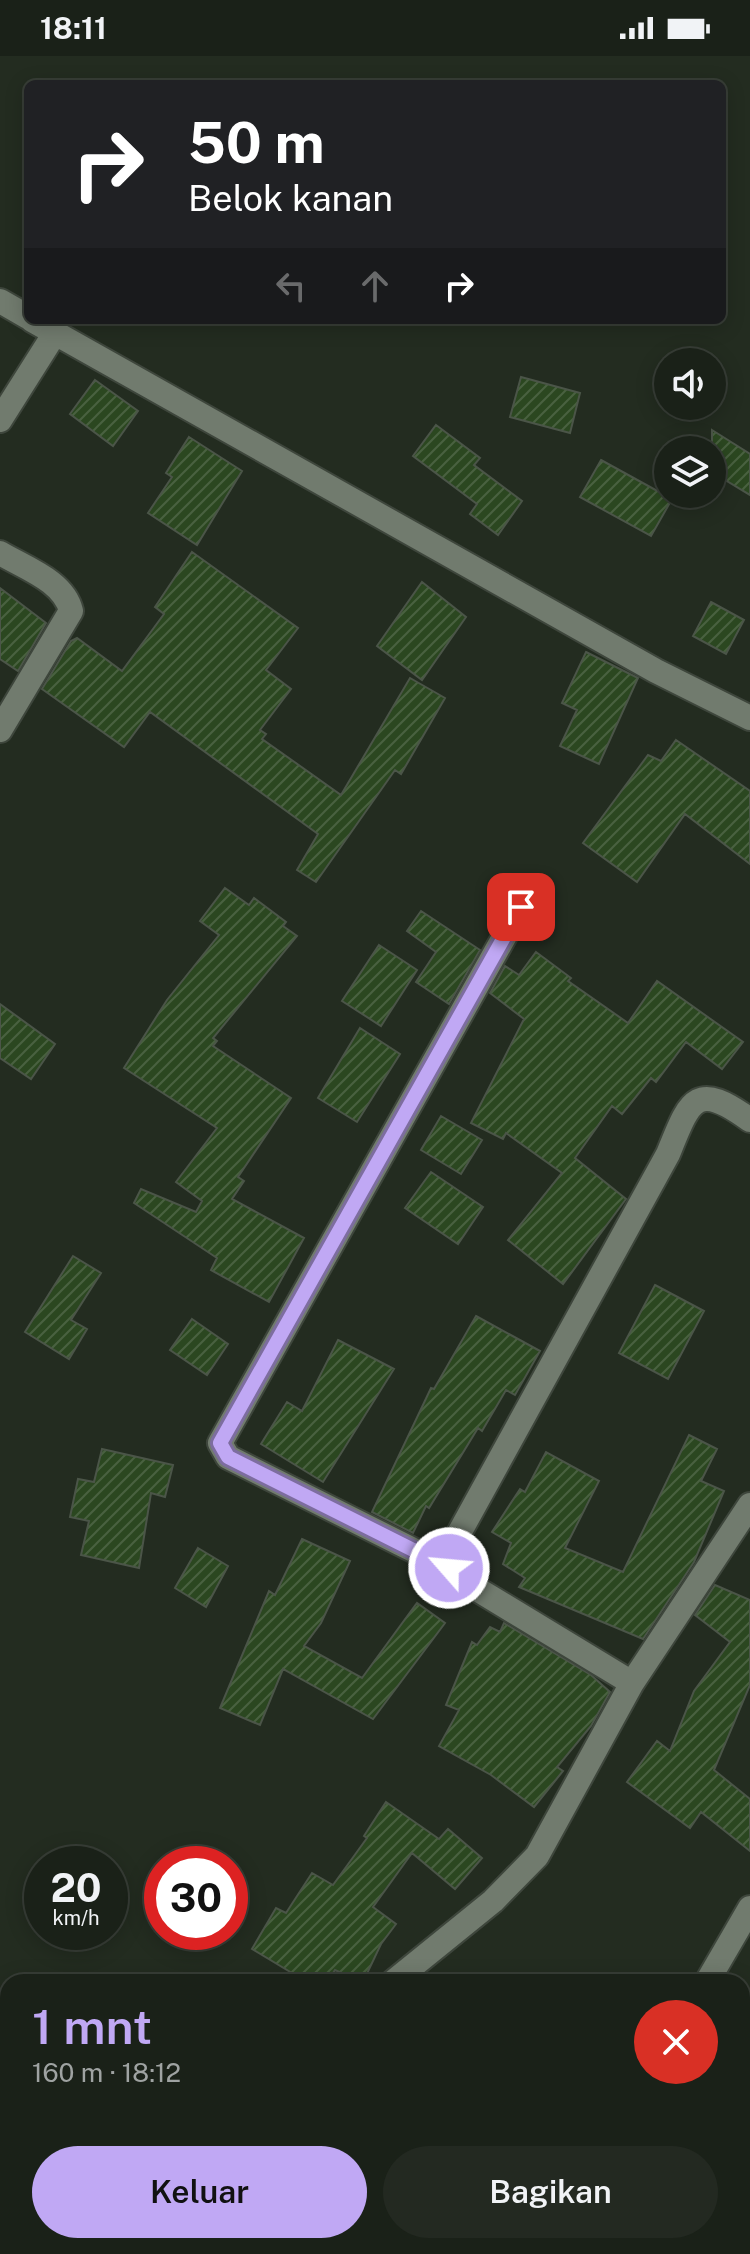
<!DOCTYPE html>
<html lang="id">
<head>
<meta charset="utf-8">
<style>
	:root { --surface:#1a2118; --page:#232921; --text:#f1f3f6; --muted:#9fa3a2; --line:#383e37; --accent:#c0a8f4 }
	body { margin:0; font-family:"Public Sans",sans-serif; background:var(--page); color:var(--text); height:100vh; display:flex; flex-direction:column; font-size:30px; white-space:nowrap }
	* { box-sizing:border-box; margin:0 }
	p { font-size:26px; color:var(--muted) }
	.icon { flex:none; width:44px; height:44px; fill:none; stroke:currentColor; stroke-width:2; stroke-linecap:round; stroke-linejoin:round }
	.map { position:relative; flex:1; overflow:hidden }
	.side { position:absolute; left:0px; top:1918px; width:750px; height:280px; display:flex; flex-direction:column; background:var(--surface); border-radius:24px 24px 0 0; box-shadow:0 4px 20px #0003,0 0 0 2px var(--line) }
	.side>* { flex:none }
	.top-card { position:absolute; left:24px; top:24px; width:702px; height:244px; border-radius:12px; box-shadow:0 4px 20px #0003,0 0 0 2px var(--line); background:#202124; color:#fff; overflow:hidden }
	.controls { position:absolute; left:654px; top:292px; display:grid; gap:16px }
	.controls a { display:grid; place-items:center; width:72px; height:72px; border-radius:50%; background:var(--surface); box-shadow:0 4px 20px #0003,0 0 0 2px var(--line); font-size:40px }
	.speed { position:absolute; left:24px; top:1790px; display:flex; gap:16px; font-size:40px; font-weight:700; text-align:center }
	.speed>* { display:grid; place-content:center; width:104px; height:104px; border-radius:50%; background:var(--surface); box-shadow:0 4px 20px #0003,0 0 0 2px var(--line); line-height:1 }
	.speed small { font-size:20px; font-weight:400 }
	.speed .limit { border:12px solid #d22; background:#fff; color:#111 }
	.pin { position:absolute; display:grid; place-items:center; width:68px; height:68px; color:#fff; margin:-34px; border-radius:16px; box-shadow:0 4px 12px #0006 }
	.me { position:absolute; width:88px; margin:-44px; rotate:297deg; stroke-linejoin:round; filter:drop-shadow(0 0 6px #0008) }
	.turn { display:flex; align-items:center; gap:28px; height:168px; padding:0 32px; font-size:36px }
	.turn .icon { width:104px; height:104px; stroke-width:2.5 }
	.turn b { display:block; font-size:56px; line-height:68px }
	.lanes { display:flex; align-items:center; height:76px; padding:0 32px; background:#0003; justify-content:center; gap:40px; direction:ltr }
	.lanes .off { opacity:.35 }
	.round { display:grid; place-items:center; flex:none; width:84px; height:84px; border-radius:42px; background:var(--page) }
	.head { display:flex; align-items:center; justify-content:space-between; height:136px; padding:0 32px }
	h1 { font-size:48px; font-weight:600; line-height:60px; color:var(--accent) }
	.button { display:flex; gap:16px; margin-top:auto; padding:16px 32px }
	.button a { flex:1; height:92px; border-radius:48px; background:var(--accent); color:#111; font-size:32px; font-weight:600; line-height:92px; text-align:center }
	.button a+a { background:var(--page); color:var(--text) }
	.status { display:flex; justify-content:space-between; align-items:center; height:56px; padding:0 40px; background:var(--surface); direction:ltr }
	.status svg { height:22px; fill:currentColor }
	.map>svg:first-child { display:block }
	.building { fill:url(#building-hatch); stroke:#4b5548; stroke-width:2 }
	.lines { fill:none; stroke-linecap:round; stroke-linejoin:round }
	.minor-casing { stroke:#3e463c; stroke-width:28 }
	.minor { stroke:#717b6e; stroke-width:24 }
	.route-casing { stroke:#7d6d9f; stroke-width:20 }
	.route { stroke:#c0a8f4; stroke-width:14 }
</style>
</head>
<body>
<div class="status"><b>18:11</b><svg viewBox="0 0 49 12"><path d="M0 12V9h3v3zM5 12V6h3v6zM10 12V3h3v9zM15 12V0h3v12zM26 1h20v11H26zM47 4h2v5h-2z"/></svg></div>
<div class="map">
<svg width="750" height="2198" viewBox="0 0 750 2198">
	<defs>
		<pattern id="building-hatch" width="6" height="6" patternUnits="userSpaceOnUse" patternTransform="scale(2)"><rect width="6" height="6" fill="#2b4720"/><path d="M-1 1l2-2M0 6l6-6M5 7l2-2" fill="none" stroke="#496140"/></pattern>
	</defs>
	<rect width="100%" height="100%" fill="#232c20"/>
	<path class="building" d="M521,321L580,337L570,377L510,361Z
		M95,324L138,355L113,390L70,358Z
		M436,369L480,402L474,409L522,445L498,479L470,458L477,448L413,400Z
		M712,374L750,398V439L712,416Z
		M189,381L242,415L197,489L148,457L172,421L166,417Z
		M601,404L672,443L651,480L580,441Z
		M192,496L298,572L266,614L291,633L260,674L266,678L262,683L341,739L410,622L445,642L401,718L395,714L316,826L297,814L318,778L150,656L124,691L42,633L71,585L77,582L122,615L164,558L155,551Z
		M422,526L466,561L422,624L377,590Z
		M0,532L46,567L18,615L0,603Z
		M711,546L744,564L726,598L693,580Z
		M586,596L638,622L599,708L560,690L577,654L562,647Z
		M676,684L750,735V808L685,758L637,826L583,787L648,699L661,705Z
		M225,832L249,849L254,842L286,866L283,870L297,880L213,982L217,985L213,990L291,1042L238,1121L244,1125L232,1143L304,1182L269,1246L211,1214L217,1202L134,1147L141,1133L196,1156L202,1145L176,1126L217,1072L124,1012L167,944L219,879L200,865Z
		M421,855L480,894L449,948L416,926L436,896L407,875Z
		M379,889L417,914L381,970L342,945Z
		M536,896L571,922L568,925L628,967L657,925L743,986L722,1013L686,986L656,1026L651,1022L622,1058L612,1050L575,1102L626,1143L563,1228L508,1184L562,1117L506,1077L503,1083L471,1067L524,963L490,937L505,910L519,919Z
		M0,948L55,988L31,1023L0,1002Z
		M360,972L400,998L357,1066L318,1042Z
		M441,1060L482,1084L461,1118L421,1094Z
		M431,1116L483,1151L458,1188L405,1152Z
		M73,1200L101,1217L71,1264L87,1273L69,1303L25,1276Z
		M655,1229L704,1255L668,1323L619,1297Z
		M476,1260L540,1295L515,1339L506,1334L482,1375L478,1372L429,1452L426,1450L413,1477L372,1456L431,1332L434,1333Z
		M192,1263L228,1288L207,1319L170,1294Z
		M338,1284L394,1313L323,1426L261,1388L287,1346L302,1355Z
		M689,1379L717,1393L701,1425L724,1435L694,1506L643,1583L519,1531L525,1522L503,1508L511,1487L492,1476L520,1433L525,1436L546,1396L599,1425L565,1492L623,1516Z
		M102,1393L173,1409L165,1441L151,1437L139,1512L81,1499L89,1465L70,1461L78,1423L94,1426Z
		M302,1483L350,1505L321,1567L304,1590L362,1622L417,1547L445,1567L373,1663L283,1613L260,1669L220,1652L269,1535L275,1539Z
		M198,1492L228,1510L206,1551L175,1532Z
		M715,1529L750,1544V1629L714,1714L750,1743V1795L701,1756L690,1772L627,1726L657,1685L670,1695L694,1635L730,1586L695,1559Z
		M504,1567L591,1619L610,1636L591,1670L557,1711L563,1715L534,1751L491,1719L439,1690L459,1654L446,1649L472,1586L477,1589L490,1571L500,1576Z
		M386,1746L439,1783L448,1773L482,1802L455,1833L412,1797L373,1851L396,1868L381,1888L363,1926L335,1914L327,1926H307L252,1893L276,1852L286,1857L312,1817L333,1829L367,1782L364,1780Z"/>
	<g class="lines">
		<g class="minor-casing">
			<path id="minor" d="M0,245L28,261
				M32,264L656,615L750,662
				M0,364L55,277
				M0,497C25,512 64,525 71,555L0,674
				M449,1512L228,1401L220,1387L521,851
				M632,1627L457,1521L449,1512L446,1501L668,1098C690,1044 695,1024 750,1064
				M393,1926L493,1845L537,1800L632,1627L750,1449
				M707,1926L750,1852
				M221,2198L225,2190"/>
		</g>
		<use href="#minor" class="minor"/>
	</g>
	<g class="lines">
		<g class="route-casing">
			<path id="route" d="M449,1512L228,1401L220,1387L521,851"/>
		</g>
		<use href="#route" class="route"/>
	</g>
</svg>
<div class="controls">
<a><svg class="icon" aria-label="sound" viewBox="0 0 24 24"><path d="M4 9h4l5-4v14l-5-4H4zM17 9q2 3 0 6"/></svg></a>
<a><svg class="icon" aria-label="layers" viewBox="0 0 24 24"><path d="M12 4l9 5-9 5-9-5zM3 14l9 5 9-5"/></svg></a>
</div>
<div class="speed"><div>20<small>km/h</small></div><div class="limit">30</div></div>
<div class="pin" style="left:521px;top:851px;background:#d93025"><svg class="icon" aria-label="arrive" viewBox="0 0 24 24"><path d="M6 21V4h12l-3 4 3 4H6"/></svg></div>
<svg class="me" style="left:449px;top:1512px" viewBox="-20 -20 40 40"><circle r="17" fill="#c0a8f4" stroke="#fff" stroke-width="3"/><path d="M0-11L8 9 0 5-8 9z" fill="#fff"/></svg>
<div class="top-card">
<div class="turn"><svg class="icon" aria-label="right" viewBox="0 0 24 24"><path d="M7 20v-9h11M14 6l5 5-5 5"/></svg><div><b>50 m</b>Belok kanan</div></div>
<div class="lanes"><svg class="icon off" aria-label="left" viewBox="0 0 24 24"><path d="M17 20v-9H6M10 6l-5 5 5 5"/></svg><svg class="icon off" aria-label="ahead" viewBox="0 0 24 24"><path d="M12 20V5M6 11l6-6 6 6"/></svg><svg class="icon" aria-label="right" viewBox="0 0 24 24"><path d="M7 20v-9h11M14 6l5 5-5 5"/></svg></div>
</div>
<section class="side">
<div class="head"><div><h1>1 mnt</h1><p>160 m · 18:12</p></div><a class="round" style="background:#d93025;color:#fff"><svg class="icon" aria-label="close" viewBox="0 0 24 24"><path d="M6 6l12 12M18 6L6 18"/></svg></a></div>
<div class="button"><a>Keluar</a><a>Bagikan</a></div>
</section>
</div>
</body>
</html>
